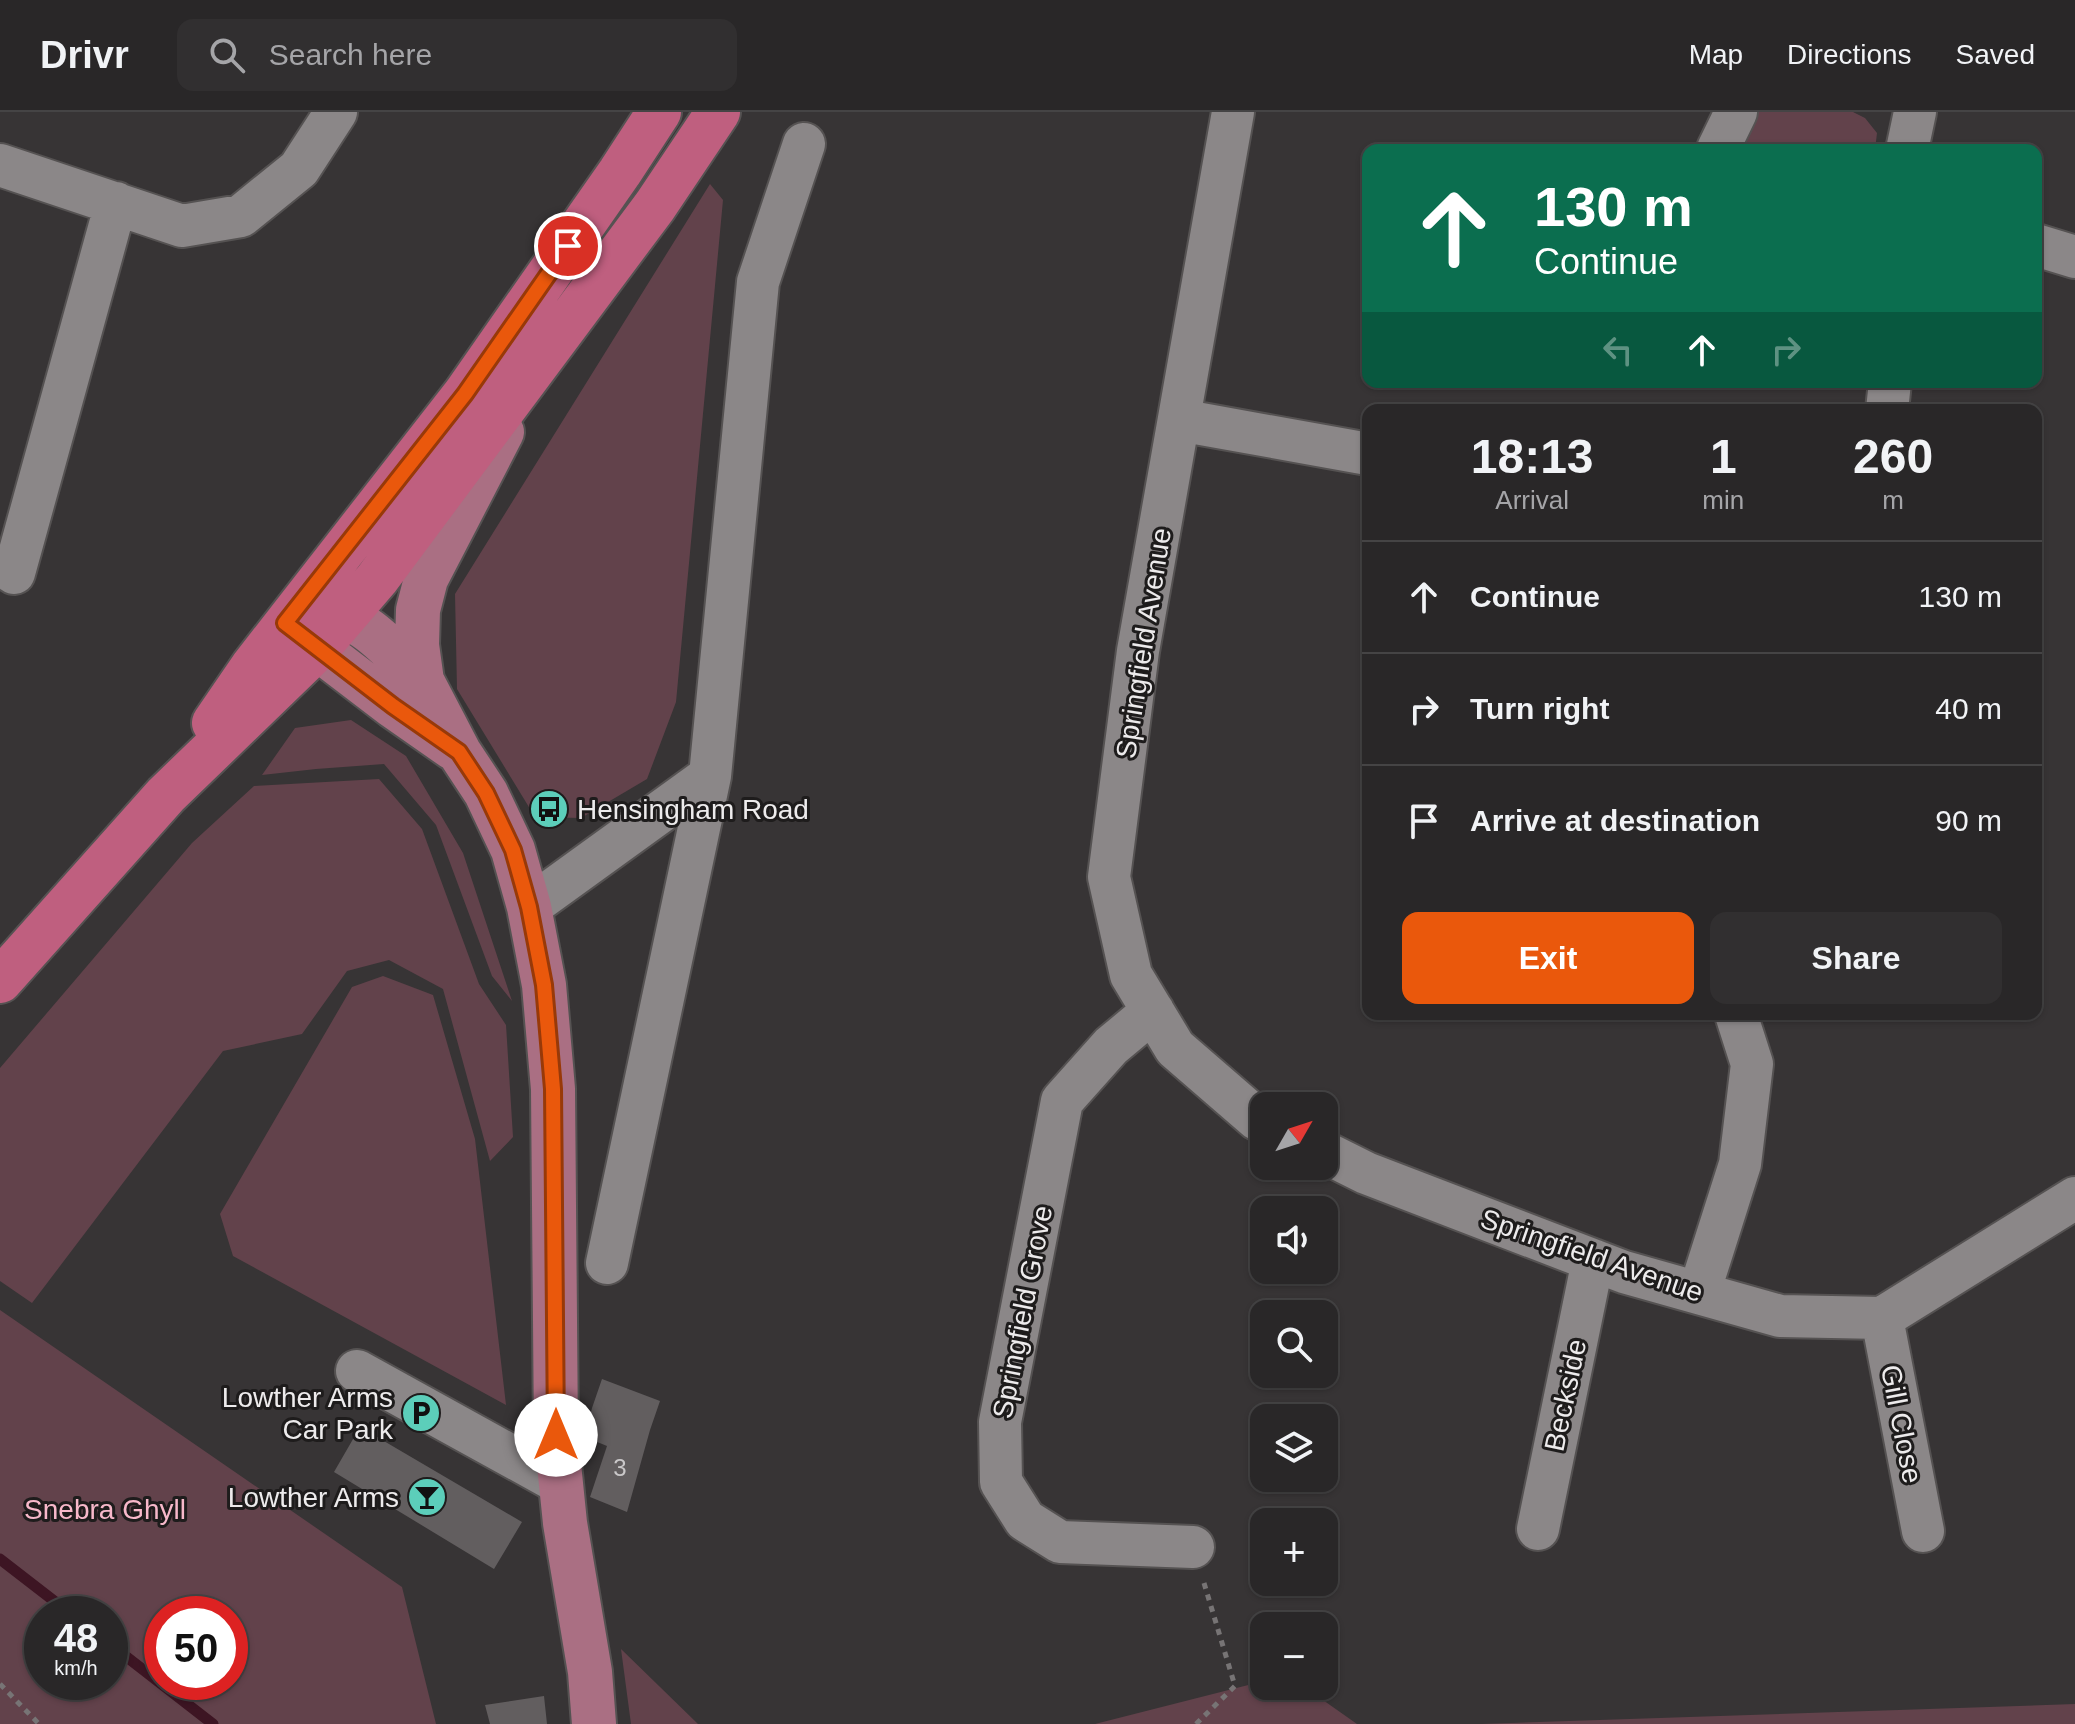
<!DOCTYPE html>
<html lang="en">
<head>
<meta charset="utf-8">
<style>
	:root { --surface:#292728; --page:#312f30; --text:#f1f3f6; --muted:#a5a5a8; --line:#454445; --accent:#ea580c }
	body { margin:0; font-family:Arial,sans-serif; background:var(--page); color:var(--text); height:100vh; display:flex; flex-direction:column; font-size:30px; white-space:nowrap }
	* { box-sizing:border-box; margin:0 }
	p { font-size:26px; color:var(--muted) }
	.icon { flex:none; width:44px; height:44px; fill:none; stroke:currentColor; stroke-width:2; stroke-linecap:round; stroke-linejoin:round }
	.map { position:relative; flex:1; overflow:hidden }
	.drawer { position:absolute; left:1362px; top:292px; width:680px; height:616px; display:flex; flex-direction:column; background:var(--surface); border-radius:16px; box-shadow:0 2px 6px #0004,0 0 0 2px var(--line) }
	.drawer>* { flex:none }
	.guide { position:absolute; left:1362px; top:32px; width:680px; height:244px; border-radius:16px; box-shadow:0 2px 6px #0004,0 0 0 2px var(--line); background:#0b6e4f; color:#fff; overflow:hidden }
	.needle { width:52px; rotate:51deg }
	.tools { position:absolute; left:1250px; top:980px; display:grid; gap:16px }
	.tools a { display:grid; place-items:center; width:88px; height:88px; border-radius:16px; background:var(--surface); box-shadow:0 2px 6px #0004,0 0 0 2px var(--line); font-size:40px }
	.speed { position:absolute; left:24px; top:1484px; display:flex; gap:16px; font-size:40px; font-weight:700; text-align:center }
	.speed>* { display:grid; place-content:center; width:104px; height:104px; border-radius:50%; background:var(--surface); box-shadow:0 2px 6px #0004,0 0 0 2px var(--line); line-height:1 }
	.speed small { font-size:20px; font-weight:400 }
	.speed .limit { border:12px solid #d22; background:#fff; color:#111 }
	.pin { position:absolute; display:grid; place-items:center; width:68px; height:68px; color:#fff; margin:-34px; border:4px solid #fff; border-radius:50%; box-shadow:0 2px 8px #0007 }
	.me { position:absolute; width:88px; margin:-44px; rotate:0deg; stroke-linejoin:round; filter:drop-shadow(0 0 6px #0008) }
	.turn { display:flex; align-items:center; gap:28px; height:168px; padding:0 40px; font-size:36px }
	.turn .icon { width:104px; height:104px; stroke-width:2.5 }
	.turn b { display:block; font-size:56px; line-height:68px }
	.lanes { display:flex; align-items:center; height:76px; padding:0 40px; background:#0003; justify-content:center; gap:40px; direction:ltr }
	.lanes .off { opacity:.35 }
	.eta { display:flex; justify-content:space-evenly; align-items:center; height:136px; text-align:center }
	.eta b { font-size:48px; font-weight:800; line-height:56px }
	.cta { display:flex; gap:16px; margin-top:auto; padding:16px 40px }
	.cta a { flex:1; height:92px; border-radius:16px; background:var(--accent); color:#fff; font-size:32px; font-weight:800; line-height:92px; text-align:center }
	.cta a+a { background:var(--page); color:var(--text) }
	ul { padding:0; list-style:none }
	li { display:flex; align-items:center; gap:24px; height:112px; padding:0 40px; border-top:2px solid var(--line) }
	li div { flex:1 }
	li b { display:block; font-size:30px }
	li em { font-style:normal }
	header { display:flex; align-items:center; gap:48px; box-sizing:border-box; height:112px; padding:0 40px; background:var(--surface); border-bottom:2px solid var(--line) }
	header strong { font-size:38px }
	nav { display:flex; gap:44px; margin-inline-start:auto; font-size:28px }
	.search { width:560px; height:72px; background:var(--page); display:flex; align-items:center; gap:20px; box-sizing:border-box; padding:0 28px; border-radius:16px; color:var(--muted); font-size:30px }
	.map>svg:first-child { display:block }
	.green { fill:#62424b; fill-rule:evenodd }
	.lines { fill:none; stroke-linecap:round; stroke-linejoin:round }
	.stream { stroke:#3d1523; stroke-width:11 }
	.building { fill:#625e5f }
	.minor-casing { stroke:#555252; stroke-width:46 }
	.major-casing { stroke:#555252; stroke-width:48 }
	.highway-casing { stroke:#555252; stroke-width:48 }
	.path { stroke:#777475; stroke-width:5; stroke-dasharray:6 6; stroke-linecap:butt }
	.minor { stroke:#8b8788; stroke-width:42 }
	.major { stroke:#aa6f83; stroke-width:44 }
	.highway { stroke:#bf5f7f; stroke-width:44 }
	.route-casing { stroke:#983908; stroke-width:20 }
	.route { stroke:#ea580c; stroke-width:14 }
	.labels { text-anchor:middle; stroke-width:6; stroke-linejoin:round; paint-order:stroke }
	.number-label { font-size:24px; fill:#cac8c9 }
	.street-label { font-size:28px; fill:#edebec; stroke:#1e1c1c }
	.poi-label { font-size:28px; fill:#edebec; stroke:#1e1c1c; text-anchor:end }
	.park-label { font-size:28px; fill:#f7b8ca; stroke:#1e1c1c }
</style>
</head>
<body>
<header>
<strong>Drivr</strong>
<div class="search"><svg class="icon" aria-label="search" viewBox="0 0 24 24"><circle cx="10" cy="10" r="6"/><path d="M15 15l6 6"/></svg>Search here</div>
<nav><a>Map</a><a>Directions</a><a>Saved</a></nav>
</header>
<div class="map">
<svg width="2075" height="1612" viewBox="0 0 2075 1612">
	<rect width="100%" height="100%" fill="#373435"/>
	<path class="green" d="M1749,0H1853L1865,6L1877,21L1875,38H1727Z
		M710,72L723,88L676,590L647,667L581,706L535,705L457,577L455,482Z
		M351,608L406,644L463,741L512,889L492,864L436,713L384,652L316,657L262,663L295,616Z
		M379,667L422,717L479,872L506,913L513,1025L490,1049L443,877L389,848L347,859L302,922L223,939L32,1191L0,1169V956L192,731L254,674Z
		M383,864L433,883L475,1027L506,1293L233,1144L220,1102L352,875Z
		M0,1198L402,1475L436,1612H0ZM42,1502H110V1570H42ZM230,1502V1570H162V1502Z
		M621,1537L698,1612H631Z
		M1264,1569V1574H1303L1357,1612H1095Z
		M2075,1592V1612H1481Z"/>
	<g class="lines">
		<path class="stream" d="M0,1447L71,1502
			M110,1532L213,1612"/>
	</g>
	<path class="building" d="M602,1267L660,1289L650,1318L627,1400L590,1385L607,1334L585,1325L592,1296Z
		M360,1315L522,1410L494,1457L334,1360Z
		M544,1584L547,1612H490L485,1593Z"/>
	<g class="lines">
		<g class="minor-casing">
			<path id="minor" d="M1233,0L1138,539L1109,765L1131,863L1175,936L1257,1007L1264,1011
				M1718,37L1736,0
				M1907,38L1915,0
				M0,53L182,114L241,104L299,57L336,0
				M2036,133L2075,145
				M1887,298L1890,270
				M1179,308L1368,342
				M14,461L116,91
				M529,795L710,664
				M1153,899L1111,934L1062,989L1000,1310L1001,1370L1025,1408L1060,1430L1193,1435
				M1324,1040L1366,1061L1624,1160L1780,1204L1882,1206L2075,1086
				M607,1151L710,664L758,170L804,32
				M1699,1181L1740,1052L1752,952L1736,902
				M1882,1206L1923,1419
				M357,1259L560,1371
				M1538,1417L1593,1148"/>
		</g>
		<g class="major-casing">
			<path id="major" d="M502,320L426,467L418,498L417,533L422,569L459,640L486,681L513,738L529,795L544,873L553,977L556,1323L565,1411L590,1560L594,1612
				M310,502C354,491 394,541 422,569
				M287,513L393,594L453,636"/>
		</g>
		<g class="highway-casing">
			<path id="highway" d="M214,611L253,554L465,282L620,60L659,0
				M0,869L166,683L317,537L377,467L655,94L718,0"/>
		</g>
		<path class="path" d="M0,1572L39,1612
			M1196,1612L1235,1574L1204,1471"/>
		<use href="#minor" class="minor"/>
		<use href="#major" class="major"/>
		<use href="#highway" class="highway"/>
	</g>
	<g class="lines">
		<g class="route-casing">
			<path id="route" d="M556,1323L553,977L544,873L529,795L513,738L486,681L459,640L393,594L285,511L465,282L568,134"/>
		</g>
		<use href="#route" class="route"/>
	</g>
	<defs>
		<g id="bus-disc" transform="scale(2)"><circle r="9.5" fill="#5cceba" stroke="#1e1c1c"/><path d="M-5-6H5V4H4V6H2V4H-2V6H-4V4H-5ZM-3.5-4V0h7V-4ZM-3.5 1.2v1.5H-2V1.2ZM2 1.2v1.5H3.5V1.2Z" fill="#111"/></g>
		<g id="parking-disc" transform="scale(2)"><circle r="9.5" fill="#5cceba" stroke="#1e1c1c"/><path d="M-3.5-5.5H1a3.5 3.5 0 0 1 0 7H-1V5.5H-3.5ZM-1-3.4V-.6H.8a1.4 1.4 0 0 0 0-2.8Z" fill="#111"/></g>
		<g id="bar-disc" transform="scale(2)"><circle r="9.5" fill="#5cceba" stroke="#1e1c1c"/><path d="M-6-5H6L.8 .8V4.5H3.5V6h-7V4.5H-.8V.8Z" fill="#111"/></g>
	</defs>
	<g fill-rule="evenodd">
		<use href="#bus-disc" x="549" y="697"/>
		<use href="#parking-disc" x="421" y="1301"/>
		<use href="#bar-disc" x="427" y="1385"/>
	</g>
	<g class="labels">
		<g class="number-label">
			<text x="620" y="1364">3</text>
		</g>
		<g class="street-label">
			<text transform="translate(1143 531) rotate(-81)" y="10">Springfield Avenue</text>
			<text transform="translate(1592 1143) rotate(19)" y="10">Springfield Avenue</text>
			<text transform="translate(1022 1200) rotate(-79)" y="10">Springfield Grove</text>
			<text transform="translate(1565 1283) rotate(-78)" y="10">Beckside</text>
			<text transform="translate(1902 1312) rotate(79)" y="10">Gill Close</text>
		</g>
		<g class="poi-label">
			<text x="577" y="707" text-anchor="start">Hensingham Road</text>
			<text x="393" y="1295">Lowther Arms<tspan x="393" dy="32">Car Park</tspan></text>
			<text x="399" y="1395">Lowther Arms</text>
		</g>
		<g class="park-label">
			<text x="105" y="1407">Snebra Ghyll</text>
		</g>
	</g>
</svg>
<div class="tools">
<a><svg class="needle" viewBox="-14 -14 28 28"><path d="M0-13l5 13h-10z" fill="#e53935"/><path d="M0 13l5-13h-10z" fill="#a5a5a8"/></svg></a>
<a><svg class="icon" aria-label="sound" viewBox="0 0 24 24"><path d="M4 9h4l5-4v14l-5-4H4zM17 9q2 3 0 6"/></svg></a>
<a><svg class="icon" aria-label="search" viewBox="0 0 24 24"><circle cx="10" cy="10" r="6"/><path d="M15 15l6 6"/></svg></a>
<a><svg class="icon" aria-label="layers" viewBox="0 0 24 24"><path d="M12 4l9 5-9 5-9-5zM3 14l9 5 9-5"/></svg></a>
<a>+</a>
<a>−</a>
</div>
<div class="speed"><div>48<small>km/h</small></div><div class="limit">50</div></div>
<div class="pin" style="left:568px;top:134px;background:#d93025"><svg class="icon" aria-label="arrive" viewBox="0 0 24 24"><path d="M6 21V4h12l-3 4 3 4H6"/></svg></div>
<svg class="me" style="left:556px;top:1323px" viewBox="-20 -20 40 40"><circle r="19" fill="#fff"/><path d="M0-13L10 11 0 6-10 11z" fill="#ea580c"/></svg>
<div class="guide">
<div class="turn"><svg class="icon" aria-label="ahead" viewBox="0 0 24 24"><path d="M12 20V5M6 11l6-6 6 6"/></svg><div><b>130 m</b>Continue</div></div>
<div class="lanes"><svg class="icon off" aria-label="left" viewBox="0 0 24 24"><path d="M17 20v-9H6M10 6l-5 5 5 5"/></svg><svg class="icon" aria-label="ahead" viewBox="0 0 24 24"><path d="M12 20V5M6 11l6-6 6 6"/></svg><svg class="icon off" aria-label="right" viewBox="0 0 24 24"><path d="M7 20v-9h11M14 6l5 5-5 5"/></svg></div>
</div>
<section class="drawer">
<div class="eta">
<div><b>18:13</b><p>Arrival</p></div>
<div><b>1</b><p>min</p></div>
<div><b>260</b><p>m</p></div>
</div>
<ul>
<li><svg class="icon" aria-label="ahead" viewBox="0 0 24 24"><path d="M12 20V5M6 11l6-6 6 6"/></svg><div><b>Continue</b></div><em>130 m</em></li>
<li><svg class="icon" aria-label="right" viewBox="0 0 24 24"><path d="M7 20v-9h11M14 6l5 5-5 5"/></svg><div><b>Turn right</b></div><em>40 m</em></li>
<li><svg class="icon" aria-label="arrive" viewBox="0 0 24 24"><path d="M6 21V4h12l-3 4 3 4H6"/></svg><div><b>Arrive at destination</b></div><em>90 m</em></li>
</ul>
<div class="cta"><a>Exit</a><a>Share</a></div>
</section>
</div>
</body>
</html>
